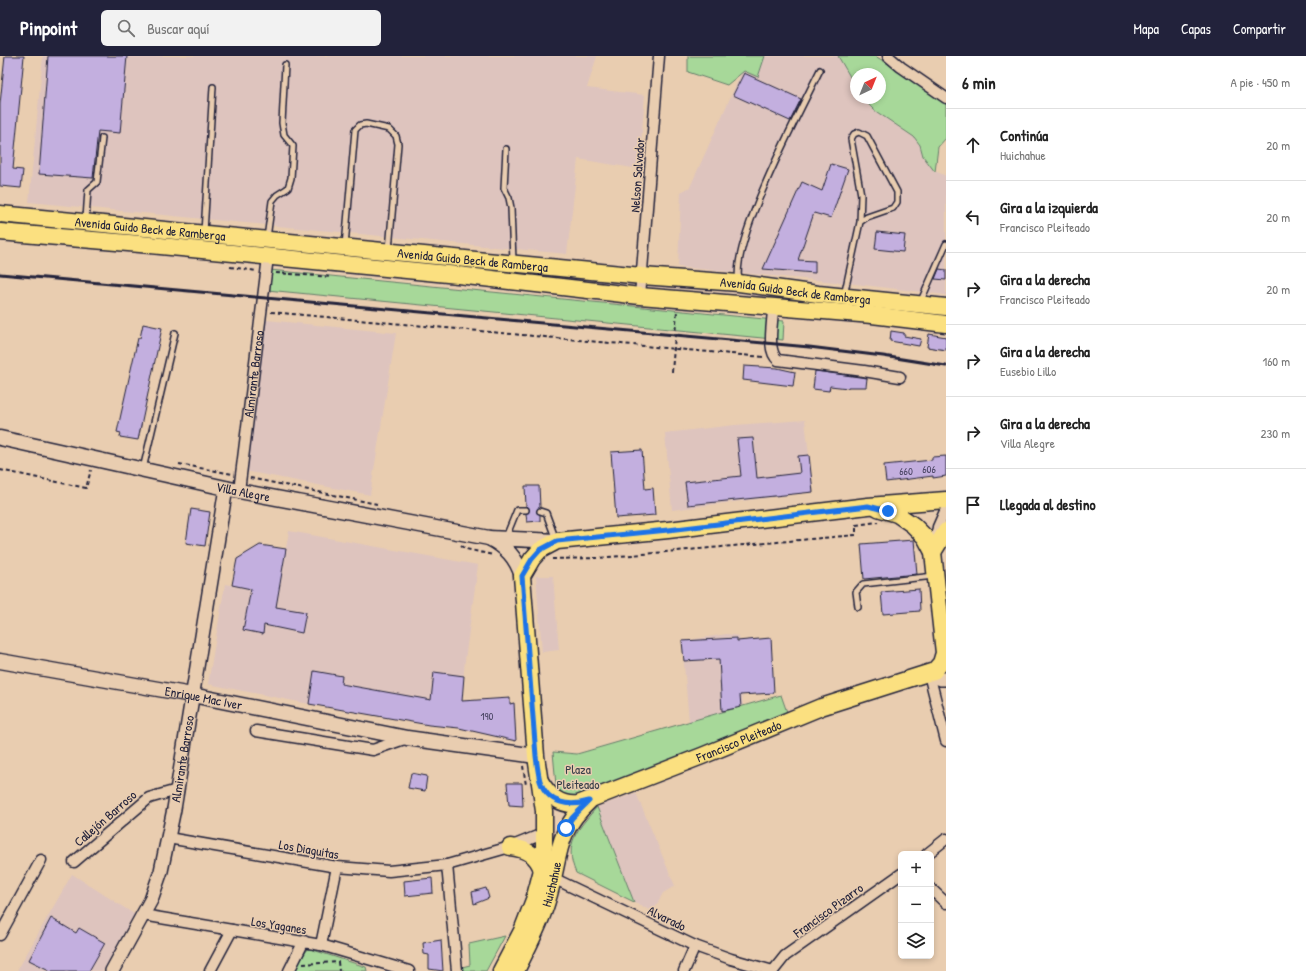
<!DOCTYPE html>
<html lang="es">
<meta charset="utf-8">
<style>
:root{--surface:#fff;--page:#f2f2f2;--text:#222;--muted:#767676;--line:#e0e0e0;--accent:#22223b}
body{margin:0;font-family:"Patrick Hand",sans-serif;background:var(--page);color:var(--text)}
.controls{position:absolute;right:12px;bottom:12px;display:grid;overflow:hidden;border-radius:6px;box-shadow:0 2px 6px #0003}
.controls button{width:36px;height:36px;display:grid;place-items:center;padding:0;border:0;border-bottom:1px solid var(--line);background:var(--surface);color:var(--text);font:20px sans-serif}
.compass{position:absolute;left:850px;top:12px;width:36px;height:36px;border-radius:50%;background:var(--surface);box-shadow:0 2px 6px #0003;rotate:43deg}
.stop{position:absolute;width:12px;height:12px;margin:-9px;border:3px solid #1a73e8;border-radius:50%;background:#fff}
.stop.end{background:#1a73e8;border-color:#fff;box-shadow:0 1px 4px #0008}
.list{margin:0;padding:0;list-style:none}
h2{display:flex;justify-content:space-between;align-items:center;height:52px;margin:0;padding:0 16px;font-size:17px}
h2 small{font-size:13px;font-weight:400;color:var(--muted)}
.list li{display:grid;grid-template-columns:26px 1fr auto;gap:12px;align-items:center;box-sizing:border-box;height:72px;padding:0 16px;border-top:1px solid var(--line)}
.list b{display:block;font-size:15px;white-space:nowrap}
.list p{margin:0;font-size:13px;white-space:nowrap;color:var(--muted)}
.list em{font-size:13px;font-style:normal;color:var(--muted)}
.icon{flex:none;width:22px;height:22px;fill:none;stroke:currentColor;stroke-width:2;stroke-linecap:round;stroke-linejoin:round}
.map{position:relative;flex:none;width:946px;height:915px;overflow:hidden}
header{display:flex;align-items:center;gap:24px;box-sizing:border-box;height:56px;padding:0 20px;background:var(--accent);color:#fff}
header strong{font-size:19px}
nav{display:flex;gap:22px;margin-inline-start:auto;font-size:14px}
.search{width:280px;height:36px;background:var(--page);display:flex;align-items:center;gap:10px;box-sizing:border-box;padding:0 14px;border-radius:6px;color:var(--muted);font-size:15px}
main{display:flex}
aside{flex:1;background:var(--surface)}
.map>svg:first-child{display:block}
</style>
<header>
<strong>Pinpoint</strong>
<div class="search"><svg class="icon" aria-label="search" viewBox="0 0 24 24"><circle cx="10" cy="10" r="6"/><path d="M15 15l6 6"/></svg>Buscar aquí</div>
<nav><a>Mapa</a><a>Capas</a><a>Compartir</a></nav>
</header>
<main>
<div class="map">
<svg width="946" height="915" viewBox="0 0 946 915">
<rect width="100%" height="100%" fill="#e9cdb0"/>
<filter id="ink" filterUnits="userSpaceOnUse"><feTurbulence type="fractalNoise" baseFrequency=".025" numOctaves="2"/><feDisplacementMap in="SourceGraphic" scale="8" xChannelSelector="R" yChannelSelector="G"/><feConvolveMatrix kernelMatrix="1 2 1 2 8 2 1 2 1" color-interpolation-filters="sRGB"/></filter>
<g filter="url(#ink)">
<g fill="#dec4be">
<polygon points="43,0 597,0 587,32 645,39 639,113 578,103 567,198 29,146"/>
<polygon points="749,0 838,0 856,31 856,42 862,42 874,54 914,81 920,89 923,100 935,115 946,120 946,239 847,227 678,211 681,136 690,131"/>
<polygon points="266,264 396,277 370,439 245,415"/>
<polygon points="805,364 813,436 672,454 665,377 735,369"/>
<polygon points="289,475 478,509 465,604 459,672 429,669 309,648 208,628 225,528 278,538"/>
<polygon points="536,520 553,520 559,594 542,596"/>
<polygon points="727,578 739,580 743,650 689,666 682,585"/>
<polygon points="636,737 675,830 663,837 653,856 634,846 597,751"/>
<polygon points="72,818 134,858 103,915 17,915"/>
</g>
<g fill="#a7d899" stroke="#647d6a">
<polygon points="688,0 765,0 758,21 744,15 727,29 688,16"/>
<polygon points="838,0 875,0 946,42 946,82 938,91 935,116 923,100 920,89 914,81 874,54 862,42 880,42 880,18 856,18 856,31"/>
<polygon points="16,167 182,181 182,187 31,172"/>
<polygon points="270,214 784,265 783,284 267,234"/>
<polygon points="781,639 788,659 576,743 561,738 556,729 553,696 577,698"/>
<path d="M597 751 634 846 576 817C563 787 578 773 597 751Z"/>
<polygon points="505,880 486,915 462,915 462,911 470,909 469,888"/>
<polygon points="310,893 366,911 367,915 294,915 307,894"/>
</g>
<g fill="#c3afdf" stroke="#22223b">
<polygon points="5,0 24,0 13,113 23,114 21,132 0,130 0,48"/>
<polygon points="48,0 127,0 120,77 98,75 93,122 39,118"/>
<polygon points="744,17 801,43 790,65 733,39"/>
<polygon points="831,108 848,113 831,162 814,157 798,204 815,205 815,217 763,213 802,126 822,135"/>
<polygon points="877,176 905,179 903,196 875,193"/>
<polygon points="939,213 946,214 946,224 935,223"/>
<polygon points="143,268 162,272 138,384 120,381 121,377 117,376 138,282 140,282"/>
<polygon points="891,275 904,277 904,280 921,283 919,290 890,285"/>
<polygon points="929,278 946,281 946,294 927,291"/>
<polygon points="744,310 777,312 795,316 793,330 743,324"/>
<polygon points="815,315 867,322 866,331 848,331 848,332 830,330 829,335 813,333"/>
<polygon points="753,382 757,422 800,417 798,400 809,399 813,436 688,449 685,426 741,420 737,383"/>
<polygon points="642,394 645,433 653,432 655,459 616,462 611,396"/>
<polygon points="946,400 946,420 933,422 933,420 886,426 884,409 932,404 932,401"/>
<polygon points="525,430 539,430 540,451 536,455 540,459 540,465 527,466 526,458 530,454 526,450"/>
<polygon points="191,453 210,456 205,490 186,487"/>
<polygon points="914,484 917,518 864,523 861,488"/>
<polygon points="260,489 286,493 276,551 306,556 302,577 264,569 263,578 243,574 251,533 232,529 237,503"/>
<polygon points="919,533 920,555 883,558 881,536"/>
<polygon points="737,582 737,585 771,582 774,637 740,639 741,651 722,655 719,603 684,605 682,585"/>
<polygon points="314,615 342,620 341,628 431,644 434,616 464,620 462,645 510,642 510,648 514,647 516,685 459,672 429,669 309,648"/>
<polygon points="411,717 427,720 425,735 408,732"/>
<polygon points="507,727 522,727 523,750 509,749"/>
<polygon points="432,822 433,837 405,840 404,825"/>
<polygon points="486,832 489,842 474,848 472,836"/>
<polygon points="51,862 76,877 79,872 105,887 89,915 51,915 29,904"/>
<polygon points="441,884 443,915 429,913 429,899 424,898 423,887"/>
</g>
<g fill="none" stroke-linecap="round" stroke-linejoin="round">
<g stroke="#22223b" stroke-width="8">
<g id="service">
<polyline points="506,93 504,132 509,142 511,152 513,205"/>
<polyline points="86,163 88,134 97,126 102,82"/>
<polyline points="204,176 213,31"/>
<polyline points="267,182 272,145 277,139 288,132 291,122 293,90 284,79 282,67 285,9"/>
<polyline points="345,190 355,74 360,69 366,68 389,73 396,80 398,88 389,194"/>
<path d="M739 225C730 186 800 55 820 14"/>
<polyline points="844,240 860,166 867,161 893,152 897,146 897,136 867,80 859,76 854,78 851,83 861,139 860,166"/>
<polyline points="920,247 946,188"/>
<polyline points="143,413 175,277"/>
<polyline points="540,455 546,457 556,484"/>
<polyline points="506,481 517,454 526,454"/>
<polyline points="858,551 856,536 863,528 934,520"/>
</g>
</g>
<g stroke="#22223b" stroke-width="13">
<g id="minor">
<polyline points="888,0 901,11 946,42"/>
<polyline points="640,240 659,0"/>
<path d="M773 252C773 266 766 295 778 304L864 315 900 321"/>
<path id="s1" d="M239 435 268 201"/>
<polyline points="935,488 938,471 946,453"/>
<polyline points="929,618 946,685"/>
<polyline points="256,675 373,694 407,682"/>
<polyline points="168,782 337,811 389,815 447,809 510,791 545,777"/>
<polyline points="927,798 946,783"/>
<polyline points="74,806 149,742 177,734"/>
<polyline points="447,809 457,915"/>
<polyline points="553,822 695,890 731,903 773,915"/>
<polyline points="931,833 946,847"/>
<polyline points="143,859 321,889 409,915"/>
<polyline points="0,879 41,804"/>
<polyline points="321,889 337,811"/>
<polyline points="210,915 232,874"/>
<polyline points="289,915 304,885"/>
<polyline points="684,915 695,890"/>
<polyline points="773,915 785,900 901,818"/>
</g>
</g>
<g stroke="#22223b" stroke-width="16">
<g id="tertiary">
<polyline points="929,618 941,623 946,623"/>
<path id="s2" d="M112 915 151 844 161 815 174 753 226 432"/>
</g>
</g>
<g stroke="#22223b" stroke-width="17">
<g id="secondary">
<path id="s3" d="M0 382 239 435 489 482 557 485"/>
<path d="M489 482C506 491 516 501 522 520"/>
<path id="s4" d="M0 605 192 639 407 682 536 700"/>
</g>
</g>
<g stroke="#22223b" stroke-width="19">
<g id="primary">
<path id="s5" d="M0 158 642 220 739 227 818 238 946 251"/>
<polyline points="0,176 140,188 458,219 640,240 872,259 946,268"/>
<polyline points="933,496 946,475"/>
<path id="s6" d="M540 725C549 740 560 750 578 748L702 700 821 651 934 615 941 607 944 597 933 496 925 481 913 469 897 458 878 452"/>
<path d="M510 791C526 793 537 798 542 814"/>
<polyline points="501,915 522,875 534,844 542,814 544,790 544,755 536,700 522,520 532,503 540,494 557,485 668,474 868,450 946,444"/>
<path id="s7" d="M516 915C527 892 540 869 547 845 561 802 553 779 589 745"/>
</g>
</g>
<g stroke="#22223b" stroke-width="2" stroke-dasharray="4 3" stroke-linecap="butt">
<polyline points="230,211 257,215"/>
<polyline points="276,217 331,221"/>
<polyline points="271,256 764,301"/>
<polyline points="672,316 677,255"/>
<polyline points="179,408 232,418"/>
<polyline points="0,414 86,432 91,414"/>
<polyline points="250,422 377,448"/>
<polyline points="461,489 466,493 493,499"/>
<polyline points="552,503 598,502 856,479 856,469 878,466"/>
<polyline points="523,710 526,729"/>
<polyline points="303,908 338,906 339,915"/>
</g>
<use href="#service" stroke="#e9cdb0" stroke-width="5"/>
<use href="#minor" stroke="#e9cdb0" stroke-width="10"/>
<use href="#tertiary" stroke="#e9cdb0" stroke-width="13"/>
<use href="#secondary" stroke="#e9cdb0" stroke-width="14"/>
<use href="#primary" stroke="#fbe080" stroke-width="16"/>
<polyline stroke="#22223b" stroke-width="3" points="0,218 809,291 883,300 946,310"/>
</g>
</g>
<g fill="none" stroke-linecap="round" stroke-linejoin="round" filter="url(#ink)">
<path stroke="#1a73e8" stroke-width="5" d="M566 772 572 762 589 745C569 751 548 748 540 725 538 717 537 708 536 700L522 520 532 503 540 494 557 485 668 474 868 450 888 455"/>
</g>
<g text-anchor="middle" stroke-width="3" stroke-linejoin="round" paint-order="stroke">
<g font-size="11" fill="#4a4564">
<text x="929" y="417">606</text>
<text x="906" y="419">660</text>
<text x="487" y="664">190</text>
</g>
<g font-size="13" fill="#22223b" stroke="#e9cdb0">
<text transform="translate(637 119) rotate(-86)" y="5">Nelson Salvador</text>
<text dy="5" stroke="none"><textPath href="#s5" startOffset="151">Avenida Guido Beck de Ramberga</textPath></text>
<text dy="5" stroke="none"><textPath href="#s5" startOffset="475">Avenida Guido Beck de Ramberga</textPath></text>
<text dy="5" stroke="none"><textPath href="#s5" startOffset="799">Avenida Guido Beck de Ramberga</textPath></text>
<text dy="5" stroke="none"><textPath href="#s1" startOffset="118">Almirante Barroso</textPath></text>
<text dy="5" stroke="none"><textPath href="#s3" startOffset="249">Villa Alegre</textPath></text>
<text dy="5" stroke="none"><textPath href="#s4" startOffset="207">Enrique Mac Iver</textPath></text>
<text dy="5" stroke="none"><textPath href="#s6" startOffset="220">Francisco Pleiteado</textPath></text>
<text dy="5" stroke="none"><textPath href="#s2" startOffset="226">Almirante Barroso</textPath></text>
<text transform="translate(105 762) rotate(-41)" y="5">Callejón Barroso</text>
<text transform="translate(309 793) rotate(10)" y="5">Los Diaguitas</text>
<text dy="5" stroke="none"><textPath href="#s7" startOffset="94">Huichahue</textPath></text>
<text transform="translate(828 854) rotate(-36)" y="5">Francisco Pizarro</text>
<text transform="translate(667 862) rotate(26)" y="5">Alvarado</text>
<text transform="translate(279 869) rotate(9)" y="5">Los Yaganes</text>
</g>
<g font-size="13" fill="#363d49" stroke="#e9cdb0">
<text x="578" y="718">Plaza<tspan x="578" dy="15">Pleiteado</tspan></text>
</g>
</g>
</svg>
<div class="controls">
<button>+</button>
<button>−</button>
<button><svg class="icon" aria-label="layers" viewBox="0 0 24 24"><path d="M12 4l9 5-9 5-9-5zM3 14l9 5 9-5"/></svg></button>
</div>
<svg class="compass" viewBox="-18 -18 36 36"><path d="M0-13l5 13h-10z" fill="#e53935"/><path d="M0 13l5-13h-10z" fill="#767676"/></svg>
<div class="stop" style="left:566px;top:772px"></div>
<div class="stop end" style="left:888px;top:455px"></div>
</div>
<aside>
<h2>6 min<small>A pie · 450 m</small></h2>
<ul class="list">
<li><svg class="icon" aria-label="ahead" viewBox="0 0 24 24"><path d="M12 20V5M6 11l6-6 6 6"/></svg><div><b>Continúa</b><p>Huichahue</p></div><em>20 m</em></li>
<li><svg class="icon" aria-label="left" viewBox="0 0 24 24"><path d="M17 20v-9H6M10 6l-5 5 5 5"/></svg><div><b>Gira a la izquierda</b><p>Francisco Pleiteado</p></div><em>20 m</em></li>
<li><svg class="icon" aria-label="right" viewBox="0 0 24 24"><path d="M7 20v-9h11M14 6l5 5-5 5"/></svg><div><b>Gira a la derecha</b><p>Francisco Pleiteado</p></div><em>20 m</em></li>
<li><svg class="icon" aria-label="right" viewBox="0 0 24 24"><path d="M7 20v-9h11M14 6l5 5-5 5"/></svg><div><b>Gira a la derecha</b><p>Eusebio Lillo</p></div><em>160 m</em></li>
<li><svg class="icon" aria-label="right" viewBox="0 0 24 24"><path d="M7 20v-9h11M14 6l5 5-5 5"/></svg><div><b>Gira a la derecha</b><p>Villa Alegre</p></div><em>230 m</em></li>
<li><svg class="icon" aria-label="arrive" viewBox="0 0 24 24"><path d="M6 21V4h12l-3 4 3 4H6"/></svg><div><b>Llegada al destino</b></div></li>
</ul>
</aside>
</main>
